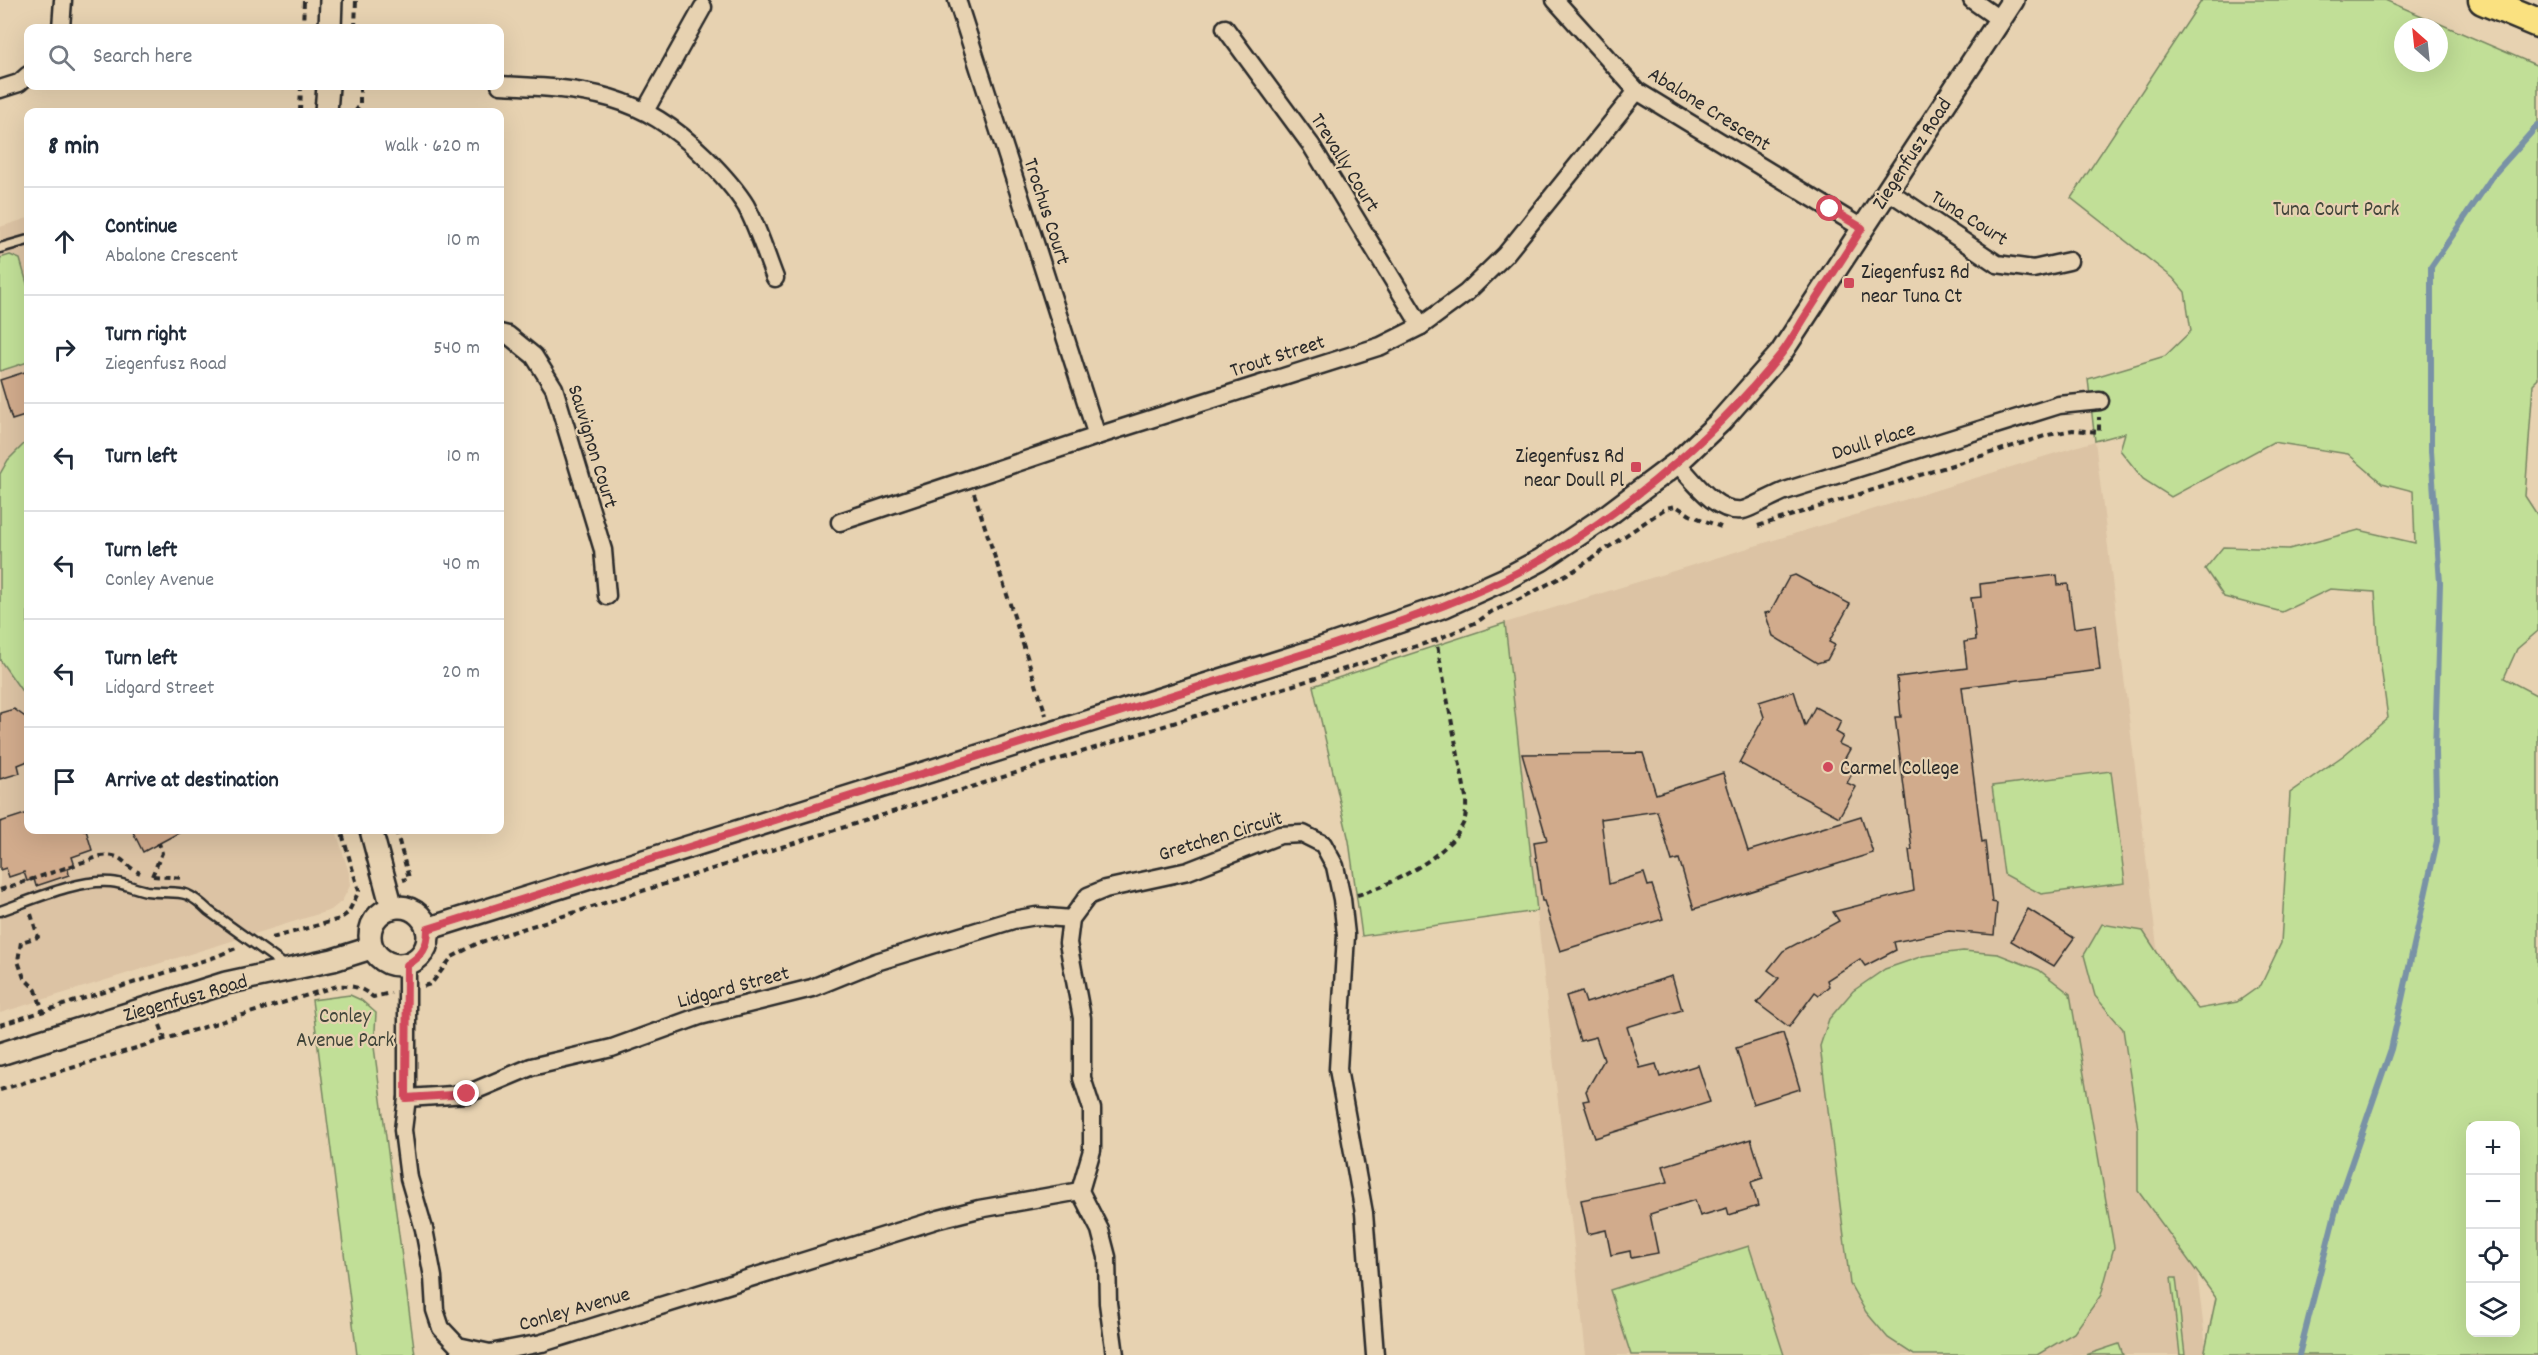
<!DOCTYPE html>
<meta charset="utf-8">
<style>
:root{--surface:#fff;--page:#f6f6f7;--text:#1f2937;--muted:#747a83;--line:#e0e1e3}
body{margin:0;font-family:Dekko,sans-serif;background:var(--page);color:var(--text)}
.controls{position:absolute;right:18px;bottom:18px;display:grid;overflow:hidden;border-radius:12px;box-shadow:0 6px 24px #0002}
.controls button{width:54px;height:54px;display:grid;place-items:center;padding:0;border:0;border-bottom:2px solid var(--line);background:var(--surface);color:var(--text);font:30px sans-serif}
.compass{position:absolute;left:2394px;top:18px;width:54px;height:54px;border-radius:50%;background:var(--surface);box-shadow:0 6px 24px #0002;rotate:333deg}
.stop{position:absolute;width:18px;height:18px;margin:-14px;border:4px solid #d1495b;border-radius:50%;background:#fff}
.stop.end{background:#d1495b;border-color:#fff;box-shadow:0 2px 6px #0008}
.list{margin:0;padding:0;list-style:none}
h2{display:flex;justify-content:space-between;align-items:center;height:78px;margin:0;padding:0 24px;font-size:26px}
h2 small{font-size:20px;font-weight:400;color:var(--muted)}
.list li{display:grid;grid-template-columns:39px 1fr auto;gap:18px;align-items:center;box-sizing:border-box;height:108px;padding:0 24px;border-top:2px solid var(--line)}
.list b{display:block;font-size:22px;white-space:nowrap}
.list p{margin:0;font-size:20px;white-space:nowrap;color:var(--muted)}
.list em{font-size:20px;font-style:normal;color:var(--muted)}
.icon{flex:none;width:33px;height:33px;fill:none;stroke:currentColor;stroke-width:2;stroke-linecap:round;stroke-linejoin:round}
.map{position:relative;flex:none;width:2538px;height:1355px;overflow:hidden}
.search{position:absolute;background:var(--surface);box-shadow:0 6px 24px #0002;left:24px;top:24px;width:480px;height:66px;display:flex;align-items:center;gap:15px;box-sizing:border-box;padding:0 21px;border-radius:12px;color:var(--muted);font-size:22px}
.panel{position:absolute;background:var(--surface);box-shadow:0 6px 24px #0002;left:24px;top:108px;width:480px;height:726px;border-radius:12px}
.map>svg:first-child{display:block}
</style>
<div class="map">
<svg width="2538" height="1355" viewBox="0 0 2538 1355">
<rect width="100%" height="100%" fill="#e7d2b1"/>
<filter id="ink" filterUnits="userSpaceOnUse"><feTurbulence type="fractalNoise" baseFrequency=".0167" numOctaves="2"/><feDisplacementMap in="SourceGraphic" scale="12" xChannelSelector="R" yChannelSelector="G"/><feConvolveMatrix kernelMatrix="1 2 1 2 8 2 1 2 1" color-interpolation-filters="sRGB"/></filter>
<g filter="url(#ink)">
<g fill="#dcc3a4">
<polygon points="28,218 28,830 336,830 349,873 350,886 342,901 331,910 0,1013 0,227"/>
<polygon points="2095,441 2207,1355 1586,1355 1505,623"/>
</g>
<g fill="#c1df97" stroke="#768561" stroke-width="1.5" fill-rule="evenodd">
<path d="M2202 0H2385L2538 66V379L2533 384 2525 496 2538 516V631L2517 649 2504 678 2538 696V1355H2204L2216 1298 2138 1191V1129L2123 1029 2095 996 2084 955 2102 924 2143 931 2176 981 2198 1009 2237 1002 2261 985 2281 943 2290 793 2344 755 2388 718 2379 652 2375 592 2330 589 2282 612 2224 597 2205 569 2223 547 2289 549 2359 530 2415 543 2413 491 2382 483 2348 454 2273 442 2171 497 2143 479 2120 450 2125 433 2095 441 2088 379 2165 356 2191 331 2185 292 2173 278 2071 198ZM2403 27H2439V63H2403ZM2470 1126H2516V1332H2470Z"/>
<polygon points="10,255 20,259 28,287 28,362 0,371 0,258"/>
<polygon points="28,440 28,700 0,660 0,474 8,460"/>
<polygon points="1505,623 1537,911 1362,936 1349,841 1313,686"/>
<polygon points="2111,771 2125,883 2041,894 2004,874 1992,786"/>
<polygon points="1963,951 1998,954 2039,970 2070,994 2114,1247 2101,1295 2074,1333 2037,1355 1914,1355 1888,1338 1866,1312 1850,1284 1820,1046 1829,1019 1853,991 1885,969 1923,956"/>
<polygon points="350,995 361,1000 376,1013 374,1047 415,1355 357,1355 312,1000"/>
<polygon points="1749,1246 1784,1355 1631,1355 1610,1290"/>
<polygon points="2171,1278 2176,1278 2185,1355 2180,1355"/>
<polygon points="2119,1344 2123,1355 2086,1355"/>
</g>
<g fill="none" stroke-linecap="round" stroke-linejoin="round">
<polyline stroke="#7992a6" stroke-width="6" points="2299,1355 2338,1202 2391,1049 2437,841 2435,752 2440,583 2431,451 2431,267 2495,173 2538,125"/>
</g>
<g fill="#d1ab8c" stroke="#2b2b2b" stroke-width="1.5">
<polygon points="28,371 28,415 12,420 0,380"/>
<polygon points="1795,575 1850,604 1829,642 1835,645 1827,660 1817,663 1773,636 1765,613 1770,612 1789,577"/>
<polygon points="2057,575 2058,585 2068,584 2074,628 2095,625 2100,670 1962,687 1982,842 1985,841 1992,902 1997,903 1994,935 1949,931 1894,942 1896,950 1865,966 1860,959 1827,980 1829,986 1819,995 1815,992 1789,1027 1757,1003 1779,978 1768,970 1783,951 1839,921 1833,912 1914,891 1909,850 1912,850 1895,717 1901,717 1897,677 1967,668 1964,642 1976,640 1971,598 1981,597 1980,584"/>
<polygon points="1794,691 1805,726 1815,707 1841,721 1836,732 1843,736 1839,744 1850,749 1844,760 1856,766 1847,783 1856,787 1839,817 1739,763 1764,717 1759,702"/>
<polygon points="14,709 28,719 28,761 18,765 20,773 0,779 0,713"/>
<polygon points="1643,753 1656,794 1723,773 1748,851 1861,816 1873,853 1694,909 1679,859 1672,861 1657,811 1601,819 1609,884 1644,873 1648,886 1652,885 1663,919 1560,951 1544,901 1542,901 1534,842 1547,840 1522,754"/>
<polygon points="28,813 28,830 86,830 92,850 72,857 75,866 68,869 69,875 36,886 34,879 27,881 24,872 9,877 6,868 0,870 0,822"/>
<polygon points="132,830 184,830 143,852"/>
<polygon points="2028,909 2074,938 2054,966 2011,941"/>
<polygon points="1672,976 1682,1010 1627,1027 1640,1068 1656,1064 1660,1077 1698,1065 1710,1102 1595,1138 1583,1101 1589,1100 1586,1091 1604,1060 1596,1037 1580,1041 1566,996 1582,991 1586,1003"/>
<polygon points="1783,1033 1800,1089 1753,1104 1736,1048"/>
<polygon points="1751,1139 1763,1178 1751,1182 1758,1206 1729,1215 1727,1208 1700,1216 1695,1200 1650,1214 1658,1253 1631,1258 1630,1251 1611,1255 1606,1230 1588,1234 1581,1200 1668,1182 1663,1166"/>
</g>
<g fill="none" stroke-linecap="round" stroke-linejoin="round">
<g stroke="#2b2b2b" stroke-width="13">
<g id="service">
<polyline points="0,248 28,240"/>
<path d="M0 911C32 900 78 879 111 882 124 883 135 889 147 891 179 895 182 885 209 911L287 967"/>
</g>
</g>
<g stroke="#2b2b2b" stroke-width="21">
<g id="minor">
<polyline points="957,0 1097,436"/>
<polyline points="1555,0 1637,91 1862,228"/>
<polyline points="1972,0 1999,19"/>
<polyline points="61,28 63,0"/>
<polyline points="1225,28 1311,145 1421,326"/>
<path d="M500 85C586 89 640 92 705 157 719 171 735 188 746 206 758 228 766 255 775 278"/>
<polyline points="0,89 19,83 28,75"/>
<polyline points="645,111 703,7"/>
<polyline points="1887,190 1997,264 2033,269 2069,261"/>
<polyline points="500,333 508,335 534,356 554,388 603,550 607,596"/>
<path d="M1677 463C1693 480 1716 514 1743 510 1752 508 1774 495 1785 491L2059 405 2100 401"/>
<polyline points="840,522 1097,436 1381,346 1421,326 1466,293 1505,255 1637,91"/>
<polyline points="407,965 407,1098 403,1130 409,1178 424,1229 433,1277 435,1310 441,1328 458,1346 490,1353 542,1343 939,1219 979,1209 1080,1191"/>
<polyline points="407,1098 467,1094 531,1067 612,1048 700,1016 812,988 876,962 1013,920 1036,916 1071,919"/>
<polyline points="1115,1355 1108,1303 1107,1257 1100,1230 1080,1191 1092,1150 1092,1109 1082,1078 1082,1018 1068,943 1071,919 1088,896 1105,889 1188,871 1280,835 1303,834 1323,844 1335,866 1342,899 1346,935 1338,1069 1364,1213 1375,1355"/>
</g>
</g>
<g stroke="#2b2b2b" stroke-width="26">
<g id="tertiary">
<polyline points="330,28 331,0"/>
<polyline points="326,112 328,86"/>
<polyline points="371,830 392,908"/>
<circle cx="399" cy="936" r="29"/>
<polyline points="427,929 1310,652 1445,606 1505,579 1541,560 1608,515 1677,463 1720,422 1781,353 2013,0"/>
<polyline points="0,1054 226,983 333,960 371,948"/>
</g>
</g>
<g stroke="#2b2b2b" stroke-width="33">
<polyline id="trunk" points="2483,0 2538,23"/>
</g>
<g stroke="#2b2b2b" stroke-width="4" stroke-dasharray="6 4.5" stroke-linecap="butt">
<polyline points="303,28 304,0"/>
<polyline points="355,28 356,0"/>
<polyline points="300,112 301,86"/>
<polyline points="355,112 360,105 360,86"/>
<polyline points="974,493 1046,715"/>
<polyline points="1758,526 2048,435 2073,430 2099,432 2099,417"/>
<polyline points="396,830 409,878 403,880"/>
<polyline points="152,876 162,853 159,843"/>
<polyline points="153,876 184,878"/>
<path d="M0 890 101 856C124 853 122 865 140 873"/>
<path d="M1357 895C1391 885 1447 857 1463 824 1467 816 1466 805 1466 797L1436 640"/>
<polyline points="31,914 38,937 21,942 18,961 24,978 36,990 43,1012"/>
<polyline points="272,938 340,919 348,913 359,891 341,830"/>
<polyline points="424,986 431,984 452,957 478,943 1436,640 1477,622 1491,612 1514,602 1575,570 1666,508 1676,506 1690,515 1721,527"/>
<polyline points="0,1025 215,957 236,948"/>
<polyline points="160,1025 165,1038"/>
<path d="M0 1090 337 986C352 985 361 987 373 997L391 993"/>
</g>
<use href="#service" stroke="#e7d2b1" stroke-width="8"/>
<use href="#minor" stroke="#e7d2b1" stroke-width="16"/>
<use href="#tertiary" stroke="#e7d2b1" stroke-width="21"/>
<use href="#trunk" stroke="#fae180" stroke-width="28"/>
</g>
</g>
<g fill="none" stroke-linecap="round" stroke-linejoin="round" filter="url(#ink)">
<path stroke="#d1495b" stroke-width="8" d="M467 1094 406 1098 407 965C422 956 428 947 428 929L1310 652C1376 630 1443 609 1505 579 1606 529 1711 442 1781 354 1791 341 1799 326 1808 312 1826 284 1844 256 1862 228L1830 209"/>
</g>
<g fill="#d1495b" stroke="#e7d2b1" stroke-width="2">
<rect x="1843" y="277" width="12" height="12" rx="3"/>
<rect x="1630" y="461" width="12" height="12" rx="3"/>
<circle cx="1828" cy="767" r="6"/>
</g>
<g text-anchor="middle" stroke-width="4.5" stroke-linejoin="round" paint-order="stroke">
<g font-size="21" fill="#2b2b2b" stroke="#e7d2b1">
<text transform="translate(1710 108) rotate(32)" y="7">Abalone Crescent</text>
<text transform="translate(1911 153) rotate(-57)" y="7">Ziegenfusz Road</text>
<text transform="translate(1346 162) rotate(58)" y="7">Trevally Court</text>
<text transform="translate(1048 211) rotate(72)" y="7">Trochus Court</text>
<text transform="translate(1970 217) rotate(32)" y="7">Tuna Court</text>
<text transform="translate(1277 355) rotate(-18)" y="7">Trout Street</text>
<text transform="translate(1873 440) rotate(-17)" y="7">Doull Place</text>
<text transform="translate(594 446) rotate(73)" y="7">Sauvignon Court</text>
<text transform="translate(1220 835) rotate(-17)" y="7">Gretchen Circuit</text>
<text transform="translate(733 986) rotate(-15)" y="7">Lidgard Street</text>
<text transform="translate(185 997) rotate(-16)" y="7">Ziegenfusz Road</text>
<text transform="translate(574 1308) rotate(-16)" y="7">Conley Avenue</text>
</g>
<g font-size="21" fill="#42463b" stroke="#e7d2b1">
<text x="2336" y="215">Tuna Court Park</text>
<text x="345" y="1022">Conley<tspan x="345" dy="24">Avenue Park</tspan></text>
</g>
<g font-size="21" fill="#2b2b2b" stroke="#e7d2b1" text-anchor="start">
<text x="1861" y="278">Ziegenfusz Rd<tspan x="1861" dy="24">near Tuna Ct</tspan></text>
<text x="1624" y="462" text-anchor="end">Ziegenfusz Rd<tspan x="1624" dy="24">near Doull Pl</tspan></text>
<text x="1840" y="774">Carmel College</text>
</g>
</g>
</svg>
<div class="controls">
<button>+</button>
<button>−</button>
<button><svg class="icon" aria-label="locate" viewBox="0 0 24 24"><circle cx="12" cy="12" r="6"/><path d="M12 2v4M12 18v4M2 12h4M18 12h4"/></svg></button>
<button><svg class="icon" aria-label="layers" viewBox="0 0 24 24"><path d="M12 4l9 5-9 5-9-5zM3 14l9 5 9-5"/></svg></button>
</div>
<svg class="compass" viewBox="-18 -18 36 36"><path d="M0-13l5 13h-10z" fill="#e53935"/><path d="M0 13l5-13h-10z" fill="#747a83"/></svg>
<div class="stop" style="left:1830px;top:209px"></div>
<div class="stop end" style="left:467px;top:1094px"></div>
<div class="search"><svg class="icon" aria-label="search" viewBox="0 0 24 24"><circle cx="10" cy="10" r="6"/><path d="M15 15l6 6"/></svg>Search here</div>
<section class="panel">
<h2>8 min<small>Walk · 620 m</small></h2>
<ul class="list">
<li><svg class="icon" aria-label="ahead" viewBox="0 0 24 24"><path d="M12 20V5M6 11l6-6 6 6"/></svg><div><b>Continue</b><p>Abalone Crescent</p></div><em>10 m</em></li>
<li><svg class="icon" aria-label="right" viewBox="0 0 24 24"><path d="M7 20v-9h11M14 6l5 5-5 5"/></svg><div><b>Turn right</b><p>Ziegenfusz Road</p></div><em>540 m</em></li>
<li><svg class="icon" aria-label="left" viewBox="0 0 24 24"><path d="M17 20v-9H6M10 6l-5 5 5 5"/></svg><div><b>Turn left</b></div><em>10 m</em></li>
<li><svg class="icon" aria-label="left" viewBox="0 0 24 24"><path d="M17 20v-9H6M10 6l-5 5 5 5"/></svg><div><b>Turn left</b><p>Conley Avenue</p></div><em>40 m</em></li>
<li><svg class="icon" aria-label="left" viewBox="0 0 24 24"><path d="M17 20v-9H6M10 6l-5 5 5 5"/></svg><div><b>Turn left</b><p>Lidgard Street</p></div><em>20 m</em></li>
<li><svg class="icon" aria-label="arrive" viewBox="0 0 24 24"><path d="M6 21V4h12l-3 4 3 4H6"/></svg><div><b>Arrive at destination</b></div></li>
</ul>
</section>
</div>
